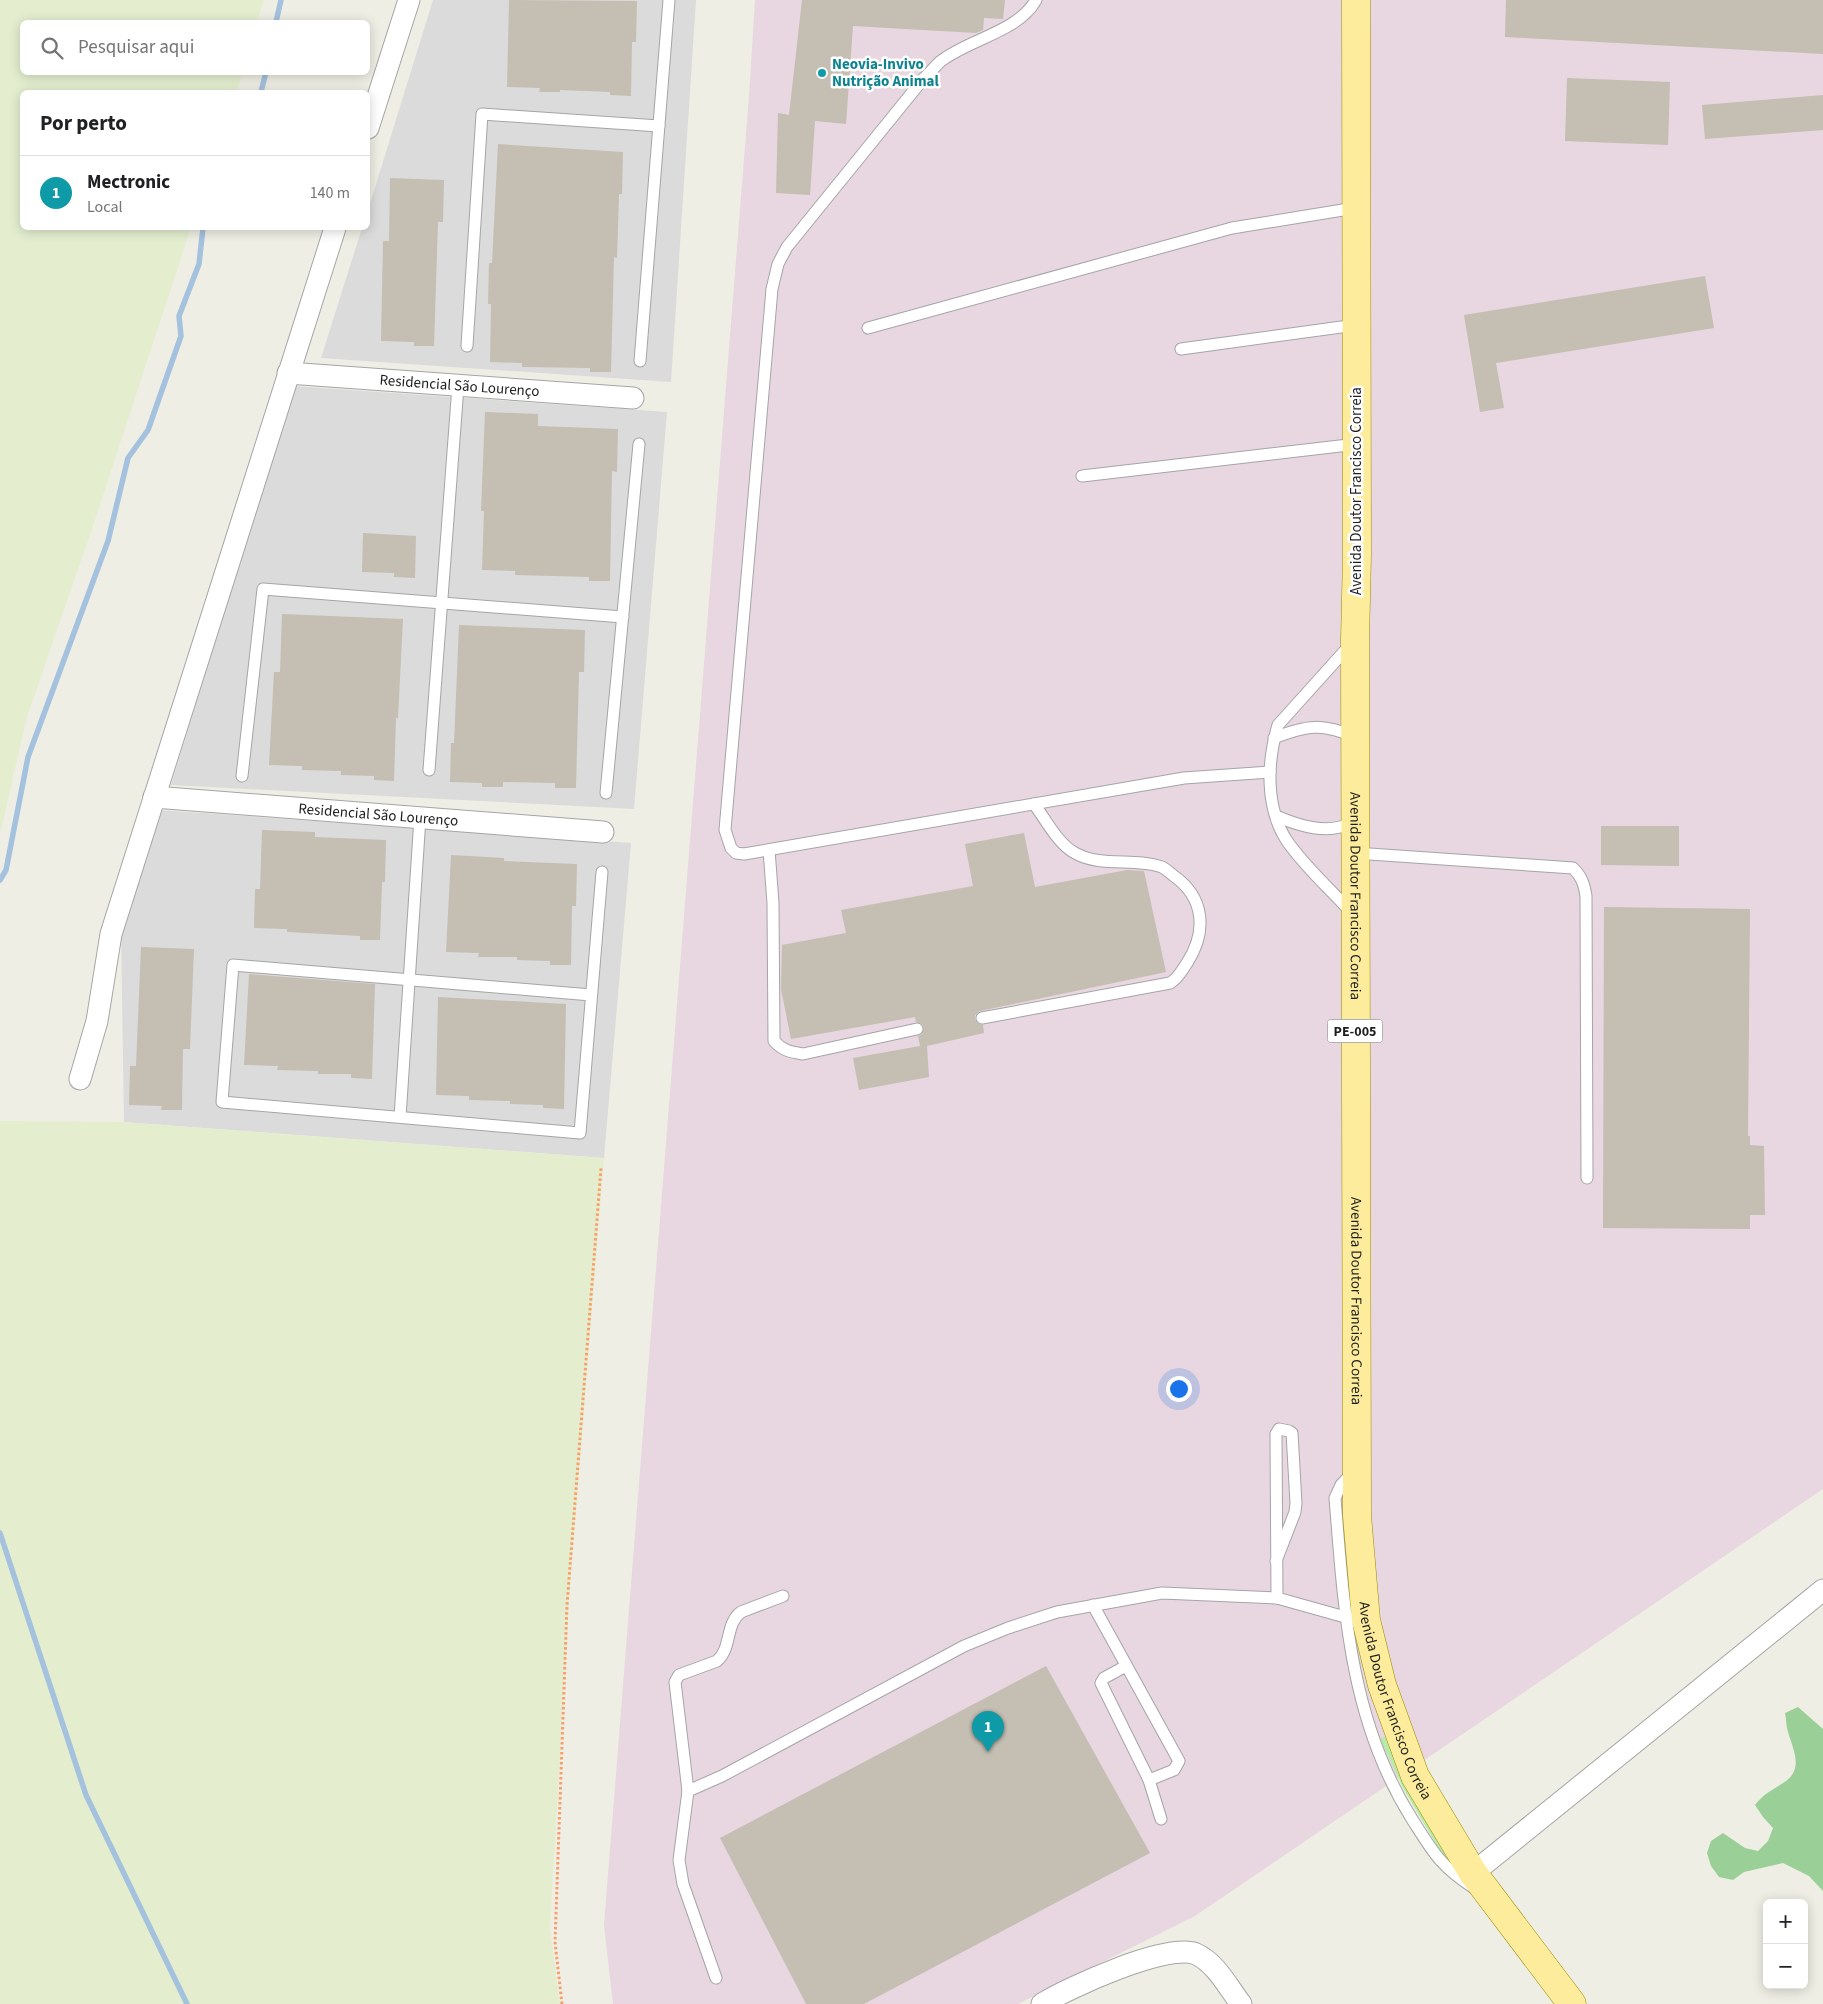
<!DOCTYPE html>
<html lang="pt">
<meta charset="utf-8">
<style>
:root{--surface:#fff;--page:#f6f6f6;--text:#202124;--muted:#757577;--line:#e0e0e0;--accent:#2563eb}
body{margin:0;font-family:"Source Sans 3",sans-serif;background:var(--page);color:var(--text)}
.controls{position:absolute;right:15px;bottom:15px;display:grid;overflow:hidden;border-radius:8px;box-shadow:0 2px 12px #0003}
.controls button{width:45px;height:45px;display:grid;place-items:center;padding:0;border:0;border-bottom:1px solid var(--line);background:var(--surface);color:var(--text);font:25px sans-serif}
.you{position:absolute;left:1178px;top:1388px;width:18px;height:18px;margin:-12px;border:4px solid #fff;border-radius:50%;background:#1a73e8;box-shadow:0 0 0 8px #1a73e833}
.badge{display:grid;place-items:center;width:32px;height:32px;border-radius:50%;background:var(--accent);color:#fff;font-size:16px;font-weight:700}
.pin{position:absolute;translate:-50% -41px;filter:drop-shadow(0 1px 2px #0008)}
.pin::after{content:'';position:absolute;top:26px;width:18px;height:15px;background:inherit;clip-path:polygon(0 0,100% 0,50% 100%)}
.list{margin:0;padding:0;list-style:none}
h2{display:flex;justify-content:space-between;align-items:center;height:65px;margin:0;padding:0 20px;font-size:21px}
h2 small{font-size:16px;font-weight:400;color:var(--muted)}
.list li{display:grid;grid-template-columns:32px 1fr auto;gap:15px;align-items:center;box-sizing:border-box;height:75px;padding:0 20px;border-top:1px solid var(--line)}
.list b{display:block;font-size:19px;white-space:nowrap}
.list p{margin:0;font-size:16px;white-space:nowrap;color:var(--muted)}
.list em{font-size:16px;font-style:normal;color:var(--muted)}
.icon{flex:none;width:28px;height:28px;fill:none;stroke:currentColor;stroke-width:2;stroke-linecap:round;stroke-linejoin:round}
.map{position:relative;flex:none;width:1823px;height:2004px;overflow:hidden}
.search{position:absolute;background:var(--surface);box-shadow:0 2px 12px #0003;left:20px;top:20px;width:350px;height:55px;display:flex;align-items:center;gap:12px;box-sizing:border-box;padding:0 18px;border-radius:8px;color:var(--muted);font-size:19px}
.panel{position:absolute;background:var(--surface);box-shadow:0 2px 12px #0003;left:20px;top:90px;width:350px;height:140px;border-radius:8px}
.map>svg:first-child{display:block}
</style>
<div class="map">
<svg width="1823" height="2004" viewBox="0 0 1823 2004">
<rect width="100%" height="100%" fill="#efeee4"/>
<g fill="#dcdbdb">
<polygon points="433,0 696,0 671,382 321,358 362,228 368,228 368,210"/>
<polygon points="293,386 667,412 634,809 171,785"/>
<polygon points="159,810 631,843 604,1158 124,1122 121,933"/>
</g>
<polygon fill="#e8d6e0" points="755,0 1823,0 1823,1489 1195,1916 1018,2004 613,2004 604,1925 749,96"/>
<g fill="#e4eecf">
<polygon points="0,0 264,0 257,22 22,22 22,72 243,73 236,92 22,92 22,228 191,228 92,529 27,717 0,834"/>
<polygon points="0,1121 124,1122 604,1158 569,1601 550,1928 560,2004 0,2004"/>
</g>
<polygon fill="#b8eaa9" points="1385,1737 1406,1784 1447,1855 1443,1856 1403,1788 1381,1741 1381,1738"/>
<path fill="#9acf98" d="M1798 1707 1823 1729V1891L1809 1876 1783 1863 1744 1872 1733 1880 1719 1877 1711 1866 1707 1853 1711 1841 1723 1833 1745 1848 1758 1851 1768 1841 1773 1828 1763 1817 1755 1805C1765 1792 1773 1790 1786 1781 1805 1767 1791 1746 1787 1728 1786 1723 1786 1718 1785 1713Z"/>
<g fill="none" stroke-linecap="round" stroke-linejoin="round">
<g stroke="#a4c1dd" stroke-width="5.5">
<polyline points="276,22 281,0"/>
<polyline points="261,92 266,72"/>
<polyline points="0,880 6,870 28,757 108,541 128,458 148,430 181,336 179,316 199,264 203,228"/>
<polyline points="0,1533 86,1795 187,2004"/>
</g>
</g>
<g fill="#c4beb3">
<polygon points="509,0 637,1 636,42 632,42 631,96 610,95 610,92 560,90 560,92 539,92 540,88 507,87"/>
<polygon points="802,0 1005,0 1003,19 984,18 983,30 976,33 853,26 846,124 815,121 810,195 776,193 778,113 789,115"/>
<polygon points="1506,0 1823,0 1823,54 1505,37"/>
<polygon points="1567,78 1670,82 1668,145 1565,141"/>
<polygon points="1823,95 1823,130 1705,139 1702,105"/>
<polygon points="498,144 623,152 622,194 619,194 617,258 614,257 611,372 590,372 590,368 522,367 522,363 490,362 491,304 488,304 489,263 492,263"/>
<polygon points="390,178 444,180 443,222 438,222 434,346 414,346 414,342 381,341 383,241 389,241"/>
<polygon points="1705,276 1714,328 1496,363 1504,408 1480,412 1464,315"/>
<polygon points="485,412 538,414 538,426 618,429 617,472 612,471 610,581 589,581 589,577 515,575 515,571 482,570 484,511 481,511"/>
<polygon points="363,533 416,536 415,578 394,577 394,573 362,572"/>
<polygon points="282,614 403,619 398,718 396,718 394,781 374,780 374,776 341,775 341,771 302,770 302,766 269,765 274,672 280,672"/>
<polygon points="459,625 585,630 584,672 579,672 576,788 555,788 555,783 503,782 503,787 482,787 482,783 450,782 451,743 454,743"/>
<polygon points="1601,826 1679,826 1679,866 1601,865"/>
<polygon points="262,830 315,832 315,837 386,840 385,882 382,882 380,940 360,940 360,936 287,932 287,929 254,928 255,889 260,889"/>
<polygon points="1024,833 1035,887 1127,870 1144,871 1166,972 980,1011 975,1015 975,1019 977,1023 983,1025 984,1033 927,1046 929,1077 859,1090 853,1058 920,1046 918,1036 922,1034 924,1028 922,1024 916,1022 915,1017 791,1039 781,989 782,945 846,933 841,910 973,886 965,844"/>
<polygon points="451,855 504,858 504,861 577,864 576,906 572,906 571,965 550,965 550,961 517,960 517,957 478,957 479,953 446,952"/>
<polygon points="1604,907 1750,909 1748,1136 1750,1136 1750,1145 1764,1146 1765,1215 1750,1215 1750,1229 1603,1228"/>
<polygon points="141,947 194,949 190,1049 183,1049 182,1110 161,1110 162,1106 129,1105 130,1066 136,1066"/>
<polygon points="249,974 375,984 372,1079 351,1078 351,1074 318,1074 318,1071 277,1070 278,1066 244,1065"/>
<polygon points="438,997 566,1004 564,1109 543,1108 543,1105 510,1104 510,1101 469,1100 469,1096 436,1095"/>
<polygon points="1046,1666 1150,1853 864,2004 806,2004 720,1838"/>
</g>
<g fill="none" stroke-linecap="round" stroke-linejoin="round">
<g stroke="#a5a5a5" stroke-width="13">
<g id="lane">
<path d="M1036 0C1018 32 969 39 941 61 935 66 930 73 924 78L787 247 778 264 772 289 725 830 731 848 736 853 744 854 1184 778 1270 772"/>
<polyline points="868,328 1232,228 1355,208"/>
<polyline points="467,346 482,114 659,126"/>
<polyline points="1181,349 1356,325"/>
<polyline points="640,361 669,0"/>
<polyline points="1082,476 1357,444"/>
<path d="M1350 645 1278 725C1267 762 1265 807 1287 841 1305 867 1330 889 1352 913"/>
<path d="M1274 738C1307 725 1322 723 1355 737"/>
<polyline points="429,770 458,386"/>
<polyline points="242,776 263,589 623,617"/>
<polyline points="606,793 639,444"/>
<path d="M1276 816C1302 827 1328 835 1355 822"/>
<path d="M769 850 773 903 774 1041C783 1051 791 1052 803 1054L917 1029"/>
<path d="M1355 853 1573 868C1582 877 1584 884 1586 896L1587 1178"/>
<polyline points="591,995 233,965 222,1102 580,1133 602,872"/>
<path d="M982 1018 1170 983C1178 979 1182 970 1187 963 1207 932 1205 898 1174 876 1170 873 1166 869 1162 867 1134 857 1102 868 1075 853 1058 844 1046 820 1034 804"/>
<polyline points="400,1117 420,818"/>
<path d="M1354 1471 1341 1485 1335 1498C1344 1610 1350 1721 1412 1819 1433 1852 1440 1866 1474 1888"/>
<polyline points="1276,1561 1295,1512 1296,1503 1292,1433 1289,1431 1279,1429 1276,1434 1277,1598"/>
<polyline points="1093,1605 1179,1761 1174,1770 1149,1780"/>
<polyline points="1126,1666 1104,1678 1101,1683 1149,1780 1161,1819"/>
<path d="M688 1791 675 1682 679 1675 717 1661C732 1648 725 1624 741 1612L783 1596"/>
<polyline points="716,1978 683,1884 679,1860 688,1791 722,1776 964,1646 1008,1628 1057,1612 1162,1593 1277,1598 1345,1617 1366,1620"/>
</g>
</g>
<g stroke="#a5a5a5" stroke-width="23">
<g id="street">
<polyline points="368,128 409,0"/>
<path id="s1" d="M288 373 633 398"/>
<path id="s2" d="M154 797 603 832"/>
<polyline points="80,1079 97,1021 111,934 335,228"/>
<polyline points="1473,1873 1823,1590"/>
<path d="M1042 2004C1068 1988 1168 1942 1196 1954 1216 1963 1228 1987 1241 2004"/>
</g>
</g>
<g stroke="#988d00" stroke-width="29">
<g id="primary">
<path id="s3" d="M1356 0 1357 555 1355 640 1357 1516 1366 1620 1382 1685 1415 1776 1473 1873 1572 2004"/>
</g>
</g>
<polyline stroke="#fb9d69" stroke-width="3" stroke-dasharray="2.5 2.5" stroke-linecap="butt" points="562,2004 555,1942 567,1605 601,1168"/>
<use href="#lane" stroke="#fff" stroke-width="11"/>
<use href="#street" stroke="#fff" stroke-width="21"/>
<use href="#primary" stroke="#fdec9b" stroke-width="28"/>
</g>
<circle fill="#0f9aa8" stroke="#fff" stroke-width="2" cx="822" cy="73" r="5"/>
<g text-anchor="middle" stroke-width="5" stroke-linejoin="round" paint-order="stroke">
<rect fill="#fff" stroke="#626262" stroke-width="1" x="1327.5" y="1019.5" width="55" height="23" rx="4"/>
<g font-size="14" font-weight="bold" fill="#1e1e1e">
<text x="1355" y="1036">PE-005</text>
</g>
<g font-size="15" font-weight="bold" fill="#0d838f" stroke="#fff" text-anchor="start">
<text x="832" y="69">Neovia-Invivo<tspan x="832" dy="17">Nutrição Animal</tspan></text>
</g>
<g font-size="15" fill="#1e1e1e" stroke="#fff">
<text dy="5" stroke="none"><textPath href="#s1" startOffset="172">Residencial São Lourenço</textPath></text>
<text transform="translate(1356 491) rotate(-90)" y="5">Avenida Doutor Francisco Correia</text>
<text dy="5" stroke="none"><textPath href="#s2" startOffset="225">Residencial São Lourenço</textPath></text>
<text dy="5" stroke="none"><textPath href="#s3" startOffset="896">Avenida Doutor Francisco Correia</textPath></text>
<text dy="5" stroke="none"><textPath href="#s3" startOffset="1301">Avenida Doutor Francisco Correia</textPath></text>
<text dy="5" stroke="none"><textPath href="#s3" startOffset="1706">Avenida Doutor Francisco Correia</textPath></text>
</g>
</g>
</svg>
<div class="controls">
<button>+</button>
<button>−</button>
</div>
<div class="you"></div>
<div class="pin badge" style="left:988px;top:1752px;background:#0f9aa8">1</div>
<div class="search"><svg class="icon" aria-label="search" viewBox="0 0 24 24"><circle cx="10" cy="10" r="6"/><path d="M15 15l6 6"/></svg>Pesquisar aqui</div>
<section class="panel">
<h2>Por perto<small></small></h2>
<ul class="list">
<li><span class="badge" style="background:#0f9aa8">1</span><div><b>Mectronic</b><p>Local</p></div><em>140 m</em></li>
</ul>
</section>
</div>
